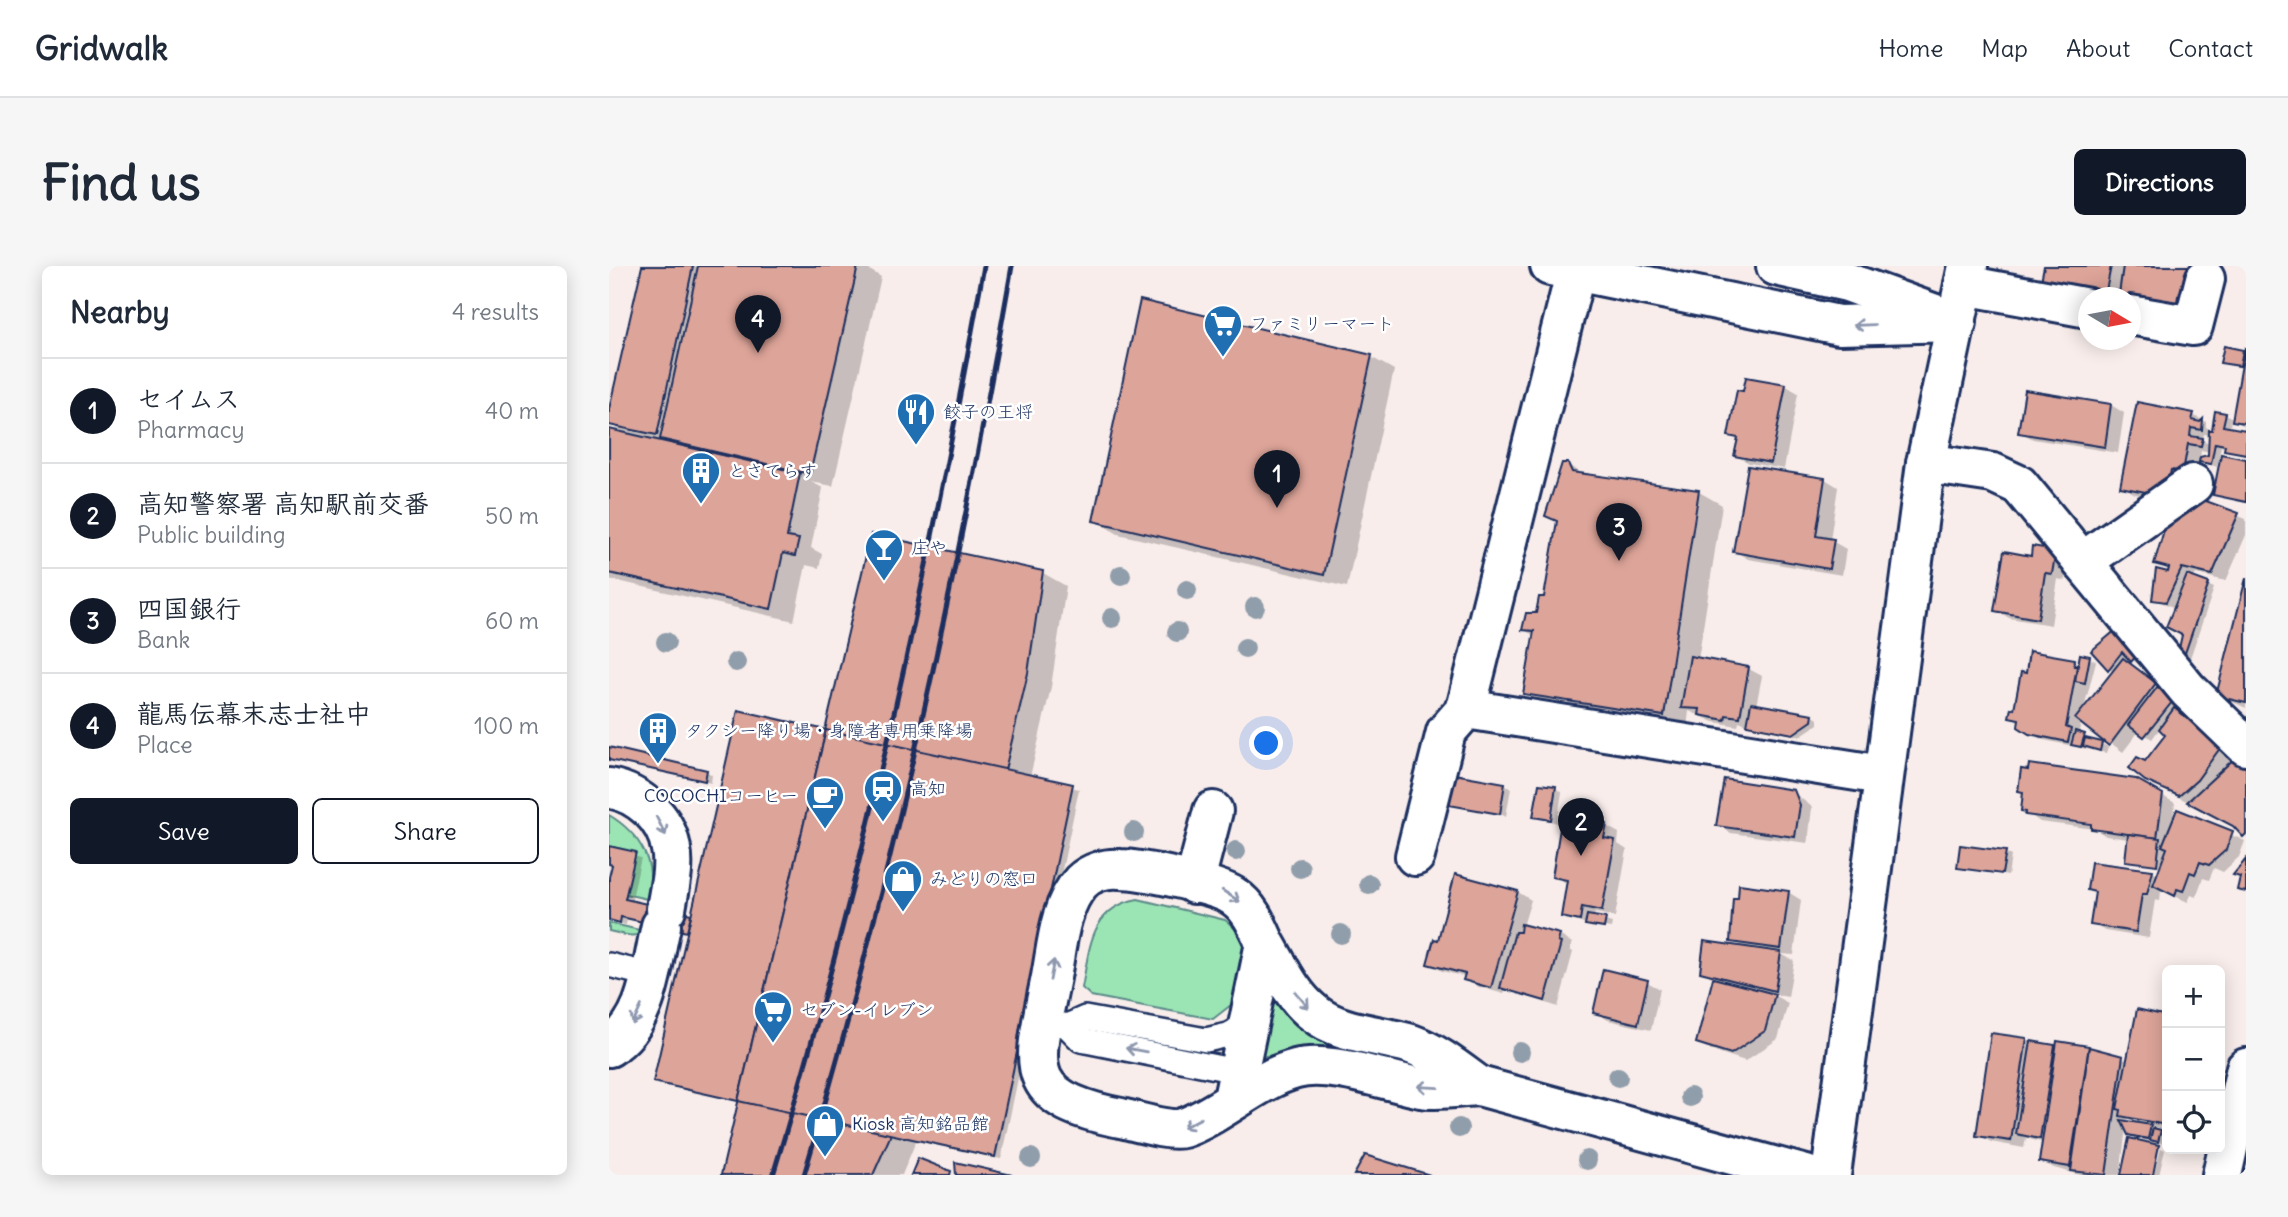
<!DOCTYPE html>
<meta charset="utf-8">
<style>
:root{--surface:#fff;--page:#f6f6f7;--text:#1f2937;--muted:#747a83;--line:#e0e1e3;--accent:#111827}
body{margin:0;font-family:Delius,"Klee One",sans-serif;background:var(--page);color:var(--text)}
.controls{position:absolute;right:21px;bottom:21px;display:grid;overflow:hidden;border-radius:10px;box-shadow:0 4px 18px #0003}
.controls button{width:63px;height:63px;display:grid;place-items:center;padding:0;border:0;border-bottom:2px solid var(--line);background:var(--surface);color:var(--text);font:35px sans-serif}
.compass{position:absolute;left:1469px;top:21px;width:63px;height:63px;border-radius:50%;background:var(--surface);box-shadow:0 4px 18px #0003;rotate:100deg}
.you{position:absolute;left:658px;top:478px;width:24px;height:24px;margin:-18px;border:5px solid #fff;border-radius:50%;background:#1a73e8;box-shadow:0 0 0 10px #1a73e833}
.badge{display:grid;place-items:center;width:46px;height:46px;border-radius:50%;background:var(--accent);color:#fff;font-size:23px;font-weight:700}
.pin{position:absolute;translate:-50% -58px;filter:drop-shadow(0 2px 4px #0008)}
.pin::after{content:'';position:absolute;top:37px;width:24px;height:21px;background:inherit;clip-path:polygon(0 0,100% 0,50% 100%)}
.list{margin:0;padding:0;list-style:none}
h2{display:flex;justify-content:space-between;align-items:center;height:91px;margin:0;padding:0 28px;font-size:30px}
h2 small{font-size:23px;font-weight:400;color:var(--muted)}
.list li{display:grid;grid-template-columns:46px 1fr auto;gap:21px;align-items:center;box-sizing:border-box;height:105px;padding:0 28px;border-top:2px solid var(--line)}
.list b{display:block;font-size:26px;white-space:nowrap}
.list p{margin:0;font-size:23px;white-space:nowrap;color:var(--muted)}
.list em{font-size:23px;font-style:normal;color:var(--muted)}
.actions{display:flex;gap:14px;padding:21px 28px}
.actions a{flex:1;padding:16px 0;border:2px solid var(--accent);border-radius:10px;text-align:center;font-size:24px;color:var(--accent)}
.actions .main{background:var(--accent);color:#fff}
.icon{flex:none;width:38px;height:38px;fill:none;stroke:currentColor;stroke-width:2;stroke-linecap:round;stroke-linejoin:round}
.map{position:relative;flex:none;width:1637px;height:909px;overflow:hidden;border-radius:10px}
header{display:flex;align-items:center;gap:42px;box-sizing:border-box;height:98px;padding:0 35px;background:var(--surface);border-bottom:2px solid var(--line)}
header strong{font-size:33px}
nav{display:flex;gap:38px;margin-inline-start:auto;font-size:24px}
.intro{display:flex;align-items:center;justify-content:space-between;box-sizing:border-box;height:168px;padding:0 42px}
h1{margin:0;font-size:49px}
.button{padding:18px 32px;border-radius:10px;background:var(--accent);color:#fff;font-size:24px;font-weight:700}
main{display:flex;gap:42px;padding:0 42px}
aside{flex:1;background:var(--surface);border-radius:10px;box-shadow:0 4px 18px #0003}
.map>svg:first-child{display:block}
</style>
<header>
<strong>Gridwalk</strong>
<nav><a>Home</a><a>Map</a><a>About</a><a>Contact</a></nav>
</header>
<div class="intro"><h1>Find us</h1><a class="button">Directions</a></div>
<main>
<aside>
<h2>Nearby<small>4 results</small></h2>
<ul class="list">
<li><span class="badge">1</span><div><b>セイムス</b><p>Pharmacy</p></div><em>40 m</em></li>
<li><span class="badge">2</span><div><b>高知警察署 高知駅前交番</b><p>Public building</p></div><em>50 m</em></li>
<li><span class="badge">3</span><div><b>四国銀行</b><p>Bank</p></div><em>60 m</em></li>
<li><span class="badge">4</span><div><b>龍馬伝幕末志士社中</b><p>Place</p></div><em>100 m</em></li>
</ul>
<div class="actions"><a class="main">Save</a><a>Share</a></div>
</aside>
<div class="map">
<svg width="1637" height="909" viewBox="0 0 1637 909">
<rect width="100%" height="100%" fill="#f8edeb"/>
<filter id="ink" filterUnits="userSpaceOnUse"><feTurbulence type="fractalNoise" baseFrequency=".0143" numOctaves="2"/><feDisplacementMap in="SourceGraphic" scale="14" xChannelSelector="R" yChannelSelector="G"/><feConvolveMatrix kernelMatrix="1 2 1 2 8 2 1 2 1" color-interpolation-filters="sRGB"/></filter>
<g filter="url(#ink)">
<g fill="#9be5b4" stroke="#5b8a89" stroke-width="2">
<path d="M0 549C30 567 49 597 38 633L16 628 0 580Z"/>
<path d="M529 633 616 654C644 673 634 703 631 732L604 753 482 730 473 722C481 681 481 642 529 633Z"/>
<path d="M0 657 35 665C26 674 11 667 0 665Z"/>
<polygon points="661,732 667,732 818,805 697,782 652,791"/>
</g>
<g fill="#0003" fill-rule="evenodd">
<polygon points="34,0 254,0 272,11 224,220 202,216 214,222 202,282 213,288 210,302 197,299 185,355 0,313 0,165 16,167 0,158 0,145"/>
<polygon points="1437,0 1594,0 1581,43 1520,32 1511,26 1508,32 1447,22"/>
<path d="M1616 82 1637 87V161L1622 152 1621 163 1637 166V189L1612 180 1608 201 1591 195 1587 212 1570 236 1526 228 1513 220 1584 149 1597 156V161L1605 165 1616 148 1625 153 1634 102 1613 96ZM1595 168 1601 169V178L1594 174ZM1592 184 1601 186 1600 190 1591 193Z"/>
<polygon points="762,91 785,104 738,321 509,268 486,254"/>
<polygon points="1176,119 1189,127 1175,203 1140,197 1127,189 1130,174 1121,169 1136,127"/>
<polygon points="1417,126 1502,139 1515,147 1509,187 1424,173 1411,166"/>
<polygon points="959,199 977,210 1090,226 1113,239 1089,394 1140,403 1153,410 1147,440 1203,449 1209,453 1209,458 1191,470 1147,462 1130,455 1129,460 1105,456 1080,445 1078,462 939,440 916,427 926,370 915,364 937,333"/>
<polygon points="1216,213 1229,221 1221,274 1237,283 1233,309 1139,293 1126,285"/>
<polygon points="1586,233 1637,253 1637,269 1617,315 1587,308 1584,313 1605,322 1581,392 1571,386 1575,368 1566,342 1545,333 1566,308 1547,297"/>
<polygon points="1425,282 1459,293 1456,315 1449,313 1442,359 1400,352 1387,344 1424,292"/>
<polygon points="434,307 457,320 442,421 421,511 470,523 392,893 307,875 293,909 113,909 130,836 46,815 80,667 18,653 17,659 0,655 0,613 5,600 0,599 0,582 32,592 22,637 83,651 217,466"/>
<polygon points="1637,319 1637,442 1609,429"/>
<polygon points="1508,365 1535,393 1529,398 1519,390 1515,395 1559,426 1568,440 1565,444 1626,487 1614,504 1628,493 1637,499 1637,570 1626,560 1552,522 1536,497 1558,469 1551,462 1543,473 1530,465 1514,486 1472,455 1470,468 1499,481 1497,487 1435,474 1410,460 1411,456 1402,451 1465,395 1471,398 1473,390 1487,395 1474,446 1505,406 1500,403"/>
<polygon points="0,483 97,505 103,509 102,517 0,495"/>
<polygon points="1527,515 1566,537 1564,552 1569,545 1636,575 1630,591 1614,606 1605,602 1600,614 1594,612 1587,631 1582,629 1579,636 1552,624 1551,635 1546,634 1540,672 1496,665 1483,658 1488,628 1480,623 1544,605 1549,609 1552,601 1518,594 1520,573 1497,570 1486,563 1431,556 1414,544"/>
<polygon points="896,519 902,522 897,550 842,538"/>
<polygon points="946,522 953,526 948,557 926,550"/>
<polygon points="1184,526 1203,541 1199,577 1122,567 1109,559"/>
<polygon points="997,560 1010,567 1009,578 1018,584 1006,651 986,647 985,652 1003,657 1002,662 984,659 984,662 954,650 959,618 945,610"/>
<polygon points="1396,587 1402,590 1399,610 1350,601"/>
<polygon points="847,610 909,626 922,634 914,660 950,669 963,677 961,684 964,686 949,741 896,723 895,728 870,721 856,714 857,711 833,705 820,697 831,676"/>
<polygon points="1179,626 1192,634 1185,689 1172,688 1185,695 1179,731 1162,728 1179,737 1169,773 1136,795 1102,784 1089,777 1106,713 1093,705 1136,682 1123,675 1124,670 1121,668 1126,634"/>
<polygon points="1038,716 1051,723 1042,764 999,754 986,746"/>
<path d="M1529 745 1558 751V863L1541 860 1558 869 1556 878 1527 872 1517 862 1511 909H1471L1445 902 1432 895 1435 877 1417 872 1415 882 1382 876 1369 869 1417 774 1449 783 1450 777 1497 785 1519 795ZM1519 852 1522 854 1529 858 1518 857Z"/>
<polygon points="1552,882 1556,884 1550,909 1545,909"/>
</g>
<g fill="#dda499" stroke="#1b2f5e" stroke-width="2">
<polygon points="33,0 84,0 48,169 0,159 0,143"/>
<polygon points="89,0 249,0 201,208 51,173"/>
<polygon points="1435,0 1502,0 1497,25 1432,15"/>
<polygon points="1514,0 1580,0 1575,31 1569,30 1568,36 1510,28"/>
<polygon points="531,34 763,89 715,309 484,255"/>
<polygon points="1615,80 1634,84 1631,100 1611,97"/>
<polygon points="1636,81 1637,150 1636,157 1623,155"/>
<polygon points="1137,111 1177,118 1162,197 1125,190 1129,172 1119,170 1128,124 1134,125"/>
<polygon points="1416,124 1502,138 1496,181 1409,167"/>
<polygon points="1528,136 1585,147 1583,154 1591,156 1594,153 1593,164 1582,162 1581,170 1594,172 1592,180 1579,178 1574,206 1562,204 1557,230 1511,221"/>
<polygon points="1606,145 1617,147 1614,160 1637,164 1637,188 1615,184 1616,179 1606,177 1602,198 1590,196 1591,191 1599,189 1600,164 1603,164"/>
<polygon points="0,163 191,207 178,271 190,273 186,290 174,287 162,343 0,307"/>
<polygon points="1612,188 1637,193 1637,236 1604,229"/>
<polygon points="953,197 959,197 963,206 1090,224 1055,450 914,428 925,365 913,364 917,347 927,347 930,331 935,331 948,255 936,250"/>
<polygon points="1139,200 1216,212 1207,270 1225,273 1220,303 1124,286"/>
<polygon points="1586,231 1630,247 1603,309 1573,302 1557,336 1543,334 1547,303 1559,306 1560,302 1545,298 1558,254"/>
<polygon points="262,268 434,305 419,407 396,504 337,707 280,873 264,909 112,909"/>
<polygon points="1423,280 1447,284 1443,308 1436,307 1429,353 1385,345 1395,285 1422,290"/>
<polygon points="1578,309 1600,317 1575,390 1569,387 1573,369 1557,361"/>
<polygon points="1637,312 1637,437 1607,430"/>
<polygon points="1508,363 1529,388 1522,396 1513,386 1499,404 1482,385"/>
<polygon points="1420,385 1466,393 1465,400 1468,400 1457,461 1462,463 1459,476 1420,468 1409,461 1410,453 1400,451 1402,442 1405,443 1412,406 1417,407"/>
<polygon points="1471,388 1481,390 1476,417 1466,415"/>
<polygon points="1081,390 1140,401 1131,451 1117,449 1116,454 1090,449 1091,443 1072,442"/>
<polygon points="1514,392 1547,417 1500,480 1466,453"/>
<polygon points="1550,419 1563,436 1535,471 1519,459"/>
<polygon points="1142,437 1204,448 1203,455 1184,468 1138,459"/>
<polygon points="1565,442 1614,478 1588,514 1570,530 1536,515 1520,502 1528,491 1536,495 1556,469 1550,463"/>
<polygon points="129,444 217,464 129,835 44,816"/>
<polygon points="217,464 464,518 386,891 129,835"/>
<polygon points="1466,465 1476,468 1472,481 1462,479"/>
<polygon points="1476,472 1493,476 1491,485 1474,480"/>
<polygon points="0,481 98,504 96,515 0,494"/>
<polygon points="1627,491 1637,501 1637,568 1634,571 1624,560 1578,536"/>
<polygon points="1420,498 1527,513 1554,528 1548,572 1482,563 1482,558 1416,549 1417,546 1412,545 1414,526 1409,525 1412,503 1419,504"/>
<polygon points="845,508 896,517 891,548 840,539"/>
<polygon points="1115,513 1185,524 1191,539 1186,571 1107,560"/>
<polygon points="930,518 947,520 942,554 924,551"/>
<polygon points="1568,543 1624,565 1617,584 1600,599 1591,596 1586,608 1581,606 1574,625 1568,623 1566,630 1544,619 1558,582 1553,580"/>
<polygon points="953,550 998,558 995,572 1006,574 993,645 973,641 971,655 952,651 958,614 943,611"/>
<polygon points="1519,568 1551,572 1548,599 1516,595"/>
<polygon points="1351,579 1397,585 1393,608 1348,602"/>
<polygon points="0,580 27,586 16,633 82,648 78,666 12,651 11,657 0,654 0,611 3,599 0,598"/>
<polygon points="1637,593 1637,626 1628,624 1631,611 1624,609"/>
<polygon points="1482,596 1544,604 1538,628 1533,628 1527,666 1481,659 1486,626 1478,624"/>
<polygon points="846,608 909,625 882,722 854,714 856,708 818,698 825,673 829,674"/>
<polygon points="1130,618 1180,625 1172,683 1121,676 1124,632 1129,632"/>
<polygon points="978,649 997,652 995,662 976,659"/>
<polygon points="912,658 951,668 949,676 952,677 936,735 891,722 906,666 911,666"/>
<polygon points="1095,675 1172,686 1166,725 1091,706"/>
<polygon points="994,703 1039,714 1029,758 984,747"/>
<polygon points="1104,712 1166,728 1156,765 1122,788 1087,777"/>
<polygon points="1528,743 1558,750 1557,859 1511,850 1512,844 1508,843"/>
<polygon points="1382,767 1418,772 1402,875 1367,870"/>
<polygon points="1422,775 1446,779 1431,873 1407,868"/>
<polygon points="1448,775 1480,780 1461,901 1430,896"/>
<polygon points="1480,781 1514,790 1497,909 1462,905"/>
<polygon points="1512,854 1542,859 1539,873 1519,869"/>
<polygon points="1544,862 1552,864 1549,876 1541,874"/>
<polygon points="1520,872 1550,879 1544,909 1512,909"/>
<polygon points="756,889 821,909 745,909"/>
<polygon points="309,892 342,905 341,909 302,909"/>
<polygon points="346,896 403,909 347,909"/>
</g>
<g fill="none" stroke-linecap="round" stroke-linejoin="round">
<g stroke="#1b2f5e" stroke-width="28">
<g id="service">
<polyline points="0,699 41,709"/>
<polyline points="447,757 458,760 476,752 597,774 619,769 639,758"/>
<polyline points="458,760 472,774 642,808"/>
</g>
</g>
<g stroke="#1b2f5e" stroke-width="44">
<g id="minor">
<polyline points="968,0 857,443 1273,509"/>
<polyline points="1355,19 1479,42"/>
<polyline points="1521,49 1584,60 1596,13"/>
<polyline points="1317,197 1384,207 1410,219 1579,424 1637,480"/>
<polyline points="1473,296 1584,218"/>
<path d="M0 522C30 528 57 551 62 583 66 602 60 624 57 643"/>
<polyline points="806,590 837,466 857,443"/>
<polyline points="585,618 604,545"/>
<path d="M0 781C40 756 42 702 52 660"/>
<path d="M624 833 656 677C648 659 641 641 624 630 608 619 532 603 511 603 497 602 482 606 472 616 450 640 448 680 442 711 425 798 407 832 512 852 526 855 561 866 574 862 608 851 650 812 687 803 721 794 777 815 812 822 830 825 851 821 870 820 848 804 827 787 802 778 770 768 731 768 705 747 683 730 670 701 656 677"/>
<polyline points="1613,909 1637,802"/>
</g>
</g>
<g stroke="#1b2f5e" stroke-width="44">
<g id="tertiary">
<polyline points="941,0 1230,59 1348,56"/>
<polyline points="1167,0 1238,16 1329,49"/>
<polyline points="870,820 1197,909"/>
<polyline points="1222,909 1317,197 1359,0"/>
</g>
</g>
<use href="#service" stroke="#fff" stroke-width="23"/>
<use href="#minor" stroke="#fff" stroke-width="38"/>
<use href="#tertiary" stroke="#fff" stroke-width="38"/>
<g stroke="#1b2f5e" stroke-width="5">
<path d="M164 909C255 609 319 308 375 0"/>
<path d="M195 909C284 610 349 307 403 0"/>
</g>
</g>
<g fill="#909daa">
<circle cx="512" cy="309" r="10"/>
<circle cx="578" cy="324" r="10"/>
<circle cx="646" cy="341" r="10"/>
<circle cx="503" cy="352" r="10"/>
<circle cx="568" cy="366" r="10"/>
<circle cx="57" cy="376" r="10"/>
<circle cx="636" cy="382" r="10"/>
<circle cx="127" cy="396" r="10"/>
<circle cx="525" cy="566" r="10"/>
<circle cx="627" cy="585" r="10"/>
<circle cx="691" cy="602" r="10"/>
<circle cx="760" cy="618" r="10"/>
<circle cx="732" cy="668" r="10"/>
<circle cx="911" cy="786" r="10"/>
<circle cx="1009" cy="811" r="10"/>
<circle cx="1081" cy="831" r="10"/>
<circle cx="850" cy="862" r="10"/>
<circle cx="422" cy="892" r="10"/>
<circle cx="978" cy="894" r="10"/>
</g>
<defs><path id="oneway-shaft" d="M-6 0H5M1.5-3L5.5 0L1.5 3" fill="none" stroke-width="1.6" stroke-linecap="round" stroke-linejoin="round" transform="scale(1.75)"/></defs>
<g stroke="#8d97ae">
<use href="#oneway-shaft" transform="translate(1255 59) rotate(178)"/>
<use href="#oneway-shaft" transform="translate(52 560) rotate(63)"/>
<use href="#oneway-shaft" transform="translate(622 630) rotate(33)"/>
<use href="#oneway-shaft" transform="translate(443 704) rotate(-79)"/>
<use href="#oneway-shaft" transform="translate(693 734) rotate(50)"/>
<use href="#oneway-shaft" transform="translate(28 749) rotate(115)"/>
<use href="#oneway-shaft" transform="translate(527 784) rotate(-170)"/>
<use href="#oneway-shaft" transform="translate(819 821) rotate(-177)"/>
<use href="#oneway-shaft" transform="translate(583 857) rotate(152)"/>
</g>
</g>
<defs>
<g id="supermarket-pin" transform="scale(2.0125)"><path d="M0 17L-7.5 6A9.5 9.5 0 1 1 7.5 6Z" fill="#1f6fb2" stroke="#fff"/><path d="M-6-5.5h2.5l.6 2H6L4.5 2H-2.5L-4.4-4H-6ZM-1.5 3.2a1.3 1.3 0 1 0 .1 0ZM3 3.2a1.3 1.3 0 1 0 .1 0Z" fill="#fff"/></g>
<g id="restaurant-pin" transform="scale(2.0125)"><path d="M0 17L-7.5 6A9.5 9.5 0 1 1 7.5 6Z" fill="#1f6fb2" stroke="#fff"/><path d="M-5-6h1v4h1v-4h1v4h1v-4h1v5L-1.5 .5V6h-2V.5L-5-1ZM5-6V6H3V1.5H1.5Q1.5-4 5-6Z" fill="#fff"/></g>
<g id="building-pin" transform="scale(2.0125)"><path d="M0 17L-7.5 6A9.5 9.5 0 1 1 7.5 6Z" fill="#1f6fb2" stroke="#fff"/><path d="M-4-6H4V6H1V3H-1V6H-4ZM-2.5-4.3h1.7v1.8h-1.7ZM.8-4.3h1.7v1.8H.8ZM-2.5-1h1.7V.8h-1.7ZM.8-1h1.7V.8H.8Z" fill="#fff"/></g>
<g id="bar-pin" transform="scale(2.0125)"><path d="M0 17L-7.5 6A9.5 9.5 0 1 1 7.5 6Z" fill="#1f6fb2" stroke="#fff"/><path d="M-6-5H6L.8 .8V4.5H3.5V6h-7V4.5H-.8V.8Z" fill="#fff"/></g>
<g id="station-pin" transform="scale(2.0125)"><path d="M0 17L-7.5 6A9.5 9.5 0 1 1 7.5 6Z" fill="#1f6fb2" stroke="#fff"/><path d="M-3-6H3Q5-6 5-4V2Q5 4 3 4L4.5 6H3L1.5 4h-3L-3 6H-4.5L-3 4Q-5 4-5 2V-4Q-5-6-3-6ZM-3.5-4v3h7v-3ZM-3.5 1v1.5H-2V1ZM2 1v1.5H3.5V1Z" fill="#fff"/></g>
<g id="cafe-pin" transform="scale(2.0125)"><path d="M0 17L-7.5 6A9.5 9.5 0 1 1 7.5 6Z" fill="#1f6fb2" stroke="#fff"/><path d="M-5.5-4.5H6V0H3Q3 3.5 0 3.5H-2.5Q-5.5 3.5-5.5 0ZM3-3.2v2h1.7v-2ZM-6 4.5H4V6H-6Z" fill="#fff"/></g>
<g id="shop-pin" transform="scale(2.0125)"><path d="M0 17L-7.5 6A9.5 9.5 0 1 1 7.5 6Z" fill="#1f6fb2" stroke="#fff"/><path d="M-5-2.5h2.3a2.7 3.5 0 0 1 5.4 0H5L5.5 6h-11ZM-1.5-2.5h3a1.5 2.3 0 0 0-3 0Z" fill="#fff"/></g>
</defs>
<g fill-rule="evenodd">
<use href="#supermarket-pin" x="614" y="58"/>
<use href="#restaurant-pin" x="307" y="146"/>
<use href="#building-pin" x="92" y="205"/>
<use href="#bar-pin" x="275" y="282"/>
<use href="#building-pin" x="49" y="465"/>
<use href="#station-pin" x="274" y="523"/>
<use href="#cafe-pin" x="216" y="530"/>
<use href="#shop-pin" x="294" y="613"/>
<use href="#supermarket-pin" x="164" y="744"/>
<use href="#shop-pin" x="216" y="858"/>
</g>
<g text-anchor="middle" stroke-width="5" stroke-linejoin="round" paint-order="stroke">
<g font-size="18" fill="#1b2f5e" stroke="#fff" text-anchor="start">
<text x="641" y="64">ファミリーマート</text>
<text x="334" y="152">餃子の王将</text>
<text x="119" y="211">とさてらす</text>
<text x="302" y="288">庄や</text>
<text x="76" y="471">タクシー降り場・身障者専用乗降場</text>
<text x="301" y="529">高知</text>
<text x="189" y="536" text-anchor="end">COCOCHIコーヒー</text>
<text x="321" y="619">みどりの窓口</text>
<text x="191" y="750">セブン-イレブン</text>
<text x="243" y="864">Kiosk 高知銘品館</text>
</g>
</g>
</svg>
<div class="controls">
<button>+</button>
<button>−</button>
<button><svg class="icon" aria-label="locate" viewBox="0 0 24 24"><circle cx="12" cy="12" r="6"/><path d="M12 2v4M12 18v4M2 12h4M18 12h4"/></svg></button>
</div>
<svg class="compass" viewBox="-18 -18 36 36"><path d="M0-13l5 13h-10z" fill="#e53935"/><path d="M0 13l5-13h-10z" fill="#747a83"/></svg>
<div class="you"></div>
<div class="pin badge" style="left:668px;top:242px">1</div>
<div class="pin badge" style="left:972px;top:590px">2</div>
<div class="pin badge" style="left:1010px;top:295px">3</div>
<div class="pin badge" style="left:149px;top:87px">4</div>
</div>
</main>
